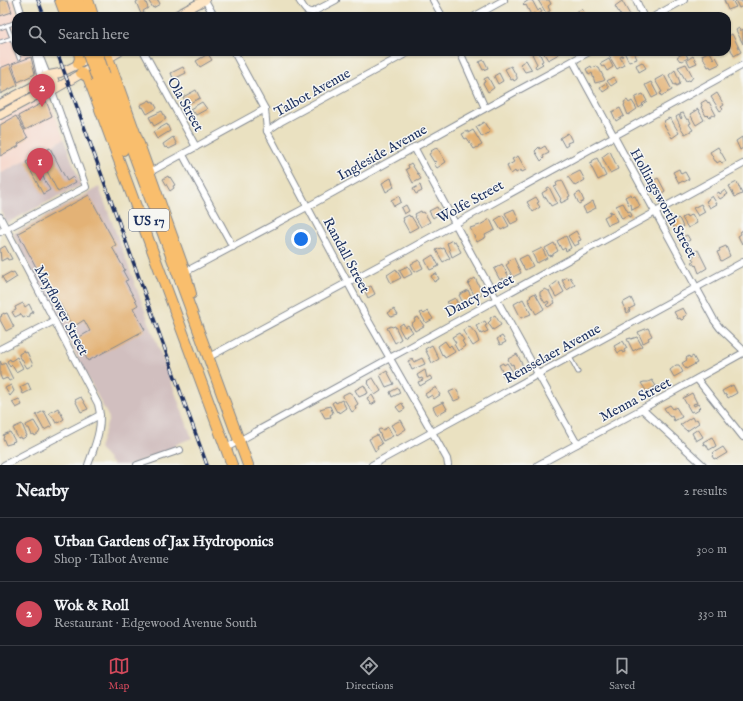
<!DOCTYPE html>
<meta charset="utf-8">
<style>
:root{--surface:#171b24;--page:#242831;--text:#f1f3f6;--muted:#9ea1a6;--line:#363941;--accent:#d1495b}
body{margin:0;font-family:"IM FELL English",serif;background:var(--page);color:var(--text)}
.you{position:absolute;left:301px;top:239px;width:14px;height:14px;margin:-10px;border:3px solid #fff;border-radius:50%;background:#1a73e8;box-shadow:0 0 0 6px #1a73e833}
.badge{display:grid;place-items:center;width:26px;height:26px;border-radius:50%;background:var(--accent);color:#fff;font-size:13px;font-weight:700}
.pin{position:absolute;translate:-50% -33px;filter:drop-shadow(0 1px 2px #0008)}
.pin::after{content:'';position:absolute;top:21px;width:14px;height:12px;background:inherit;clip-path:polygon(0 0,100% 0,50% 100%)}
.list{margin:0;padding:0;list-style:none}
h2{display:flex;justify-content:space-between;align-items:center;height:52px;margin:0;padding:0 16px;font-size:17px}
h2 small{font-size:13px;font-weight:400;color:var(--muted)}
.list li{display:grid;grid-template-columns:26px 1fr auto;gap:12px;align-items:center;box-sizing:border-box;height:64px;padding:0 16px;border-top:1px solid var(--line)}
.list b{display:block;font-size:15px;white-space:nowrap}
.list p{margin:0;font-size:13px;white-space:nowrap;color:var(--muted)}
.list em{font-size:13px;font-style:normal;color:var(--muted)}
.icon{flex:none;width:22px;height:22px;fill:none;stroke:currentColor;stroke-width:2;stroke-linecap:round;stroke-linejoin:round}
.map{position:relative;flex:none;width:743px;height:465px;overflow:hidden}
.search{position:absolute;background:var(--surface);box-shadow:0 1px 3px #0004;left:12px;right:12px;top:12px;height:44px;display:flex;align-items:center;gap:10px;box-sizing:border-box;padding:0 14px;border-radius:12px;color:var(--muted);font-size:15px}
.sheet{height:180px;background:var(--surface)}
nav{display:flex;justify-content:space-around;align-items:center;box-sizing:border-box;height:56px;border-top:1px solid var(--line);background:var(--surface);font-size:11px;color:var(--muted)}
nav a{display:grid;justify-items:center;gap:2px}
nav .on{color:var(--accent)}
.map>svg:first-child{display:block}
</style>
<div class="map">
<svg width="743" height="465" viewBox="0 0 743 465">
<rect width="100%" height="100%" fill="#f6f6f2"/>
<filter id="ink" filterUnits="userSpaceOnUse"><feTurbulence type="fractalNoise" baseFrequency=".025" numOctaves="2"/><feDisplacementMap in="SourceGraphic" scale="8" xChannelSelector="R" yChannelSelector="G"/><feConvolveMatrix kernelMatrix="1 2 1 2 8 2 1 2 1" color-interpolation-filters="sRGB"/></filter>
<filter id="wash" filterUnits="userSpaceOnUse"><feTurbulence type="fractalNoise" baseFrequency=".012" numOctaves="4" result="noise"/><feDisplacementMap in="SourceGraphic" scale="16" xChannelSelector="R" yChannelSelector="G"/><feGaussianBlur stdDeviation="0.9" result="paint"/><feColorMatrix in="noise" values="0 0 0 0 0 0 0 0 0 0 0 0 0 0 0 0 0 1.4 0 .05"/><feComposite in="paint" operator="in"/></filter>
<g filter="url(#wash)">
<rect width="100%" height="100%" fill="#eae1c1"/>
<g fill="#f6d2c5">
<polygon points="0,0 13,0 18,16 16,16 16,52 31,52 37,74 0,93"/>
<polygon points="47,95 64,139 0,174 0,120"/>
</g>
<g fill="#d1bfbf">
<polygon points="64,139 81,185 7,223 0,210 0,174"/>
<polygon points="99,187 192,438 177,444 171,450 129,465 113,465 99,448 109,418 13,234"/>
</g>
<g id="blocks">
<g fill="#e3b276">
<polygon points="0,0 8,0 12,12 0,16"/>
<polygon points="139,0 145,0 148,8 143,11 144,13 141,14 136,2"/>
<polygon points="148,0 158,0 160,4 153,8"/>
<polygon points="529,0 532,0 538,11 540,9 542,12 536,16 534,13 531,15 526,5 525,6 523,4"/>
<polygon points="538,0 549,0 551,4 548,6 550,11 546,13"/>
<polygon points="724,0 732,0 736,7 728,10"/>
<polygon points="735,0 742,1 743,6 739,8"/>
<polygon points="622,1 630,15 629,16 621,16 615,6"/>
<polygon points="582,9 585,14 580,16 576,16 574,13"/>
<polygon points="739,28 740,31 743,29 743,44 736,30"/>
<polygon points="732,34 741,52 734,56 727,41 727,37"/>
<polygon points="533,52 539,52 543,61 541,62 543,64 536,68 535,66 537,64 532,54 534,53"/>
<polygon points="543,52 558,52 559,54 548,60"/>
<polygon points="617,52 620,52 623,56 620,57 624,65 617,69 609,56"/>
<polygon points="624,52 634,52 637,59 629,62"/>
<polygon points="685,52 688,58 682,61 681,60 680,61 677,57"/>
<polygon points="708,52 710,52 714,59 716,57 720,64 711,68 710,66 708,67 702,55"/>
<polygon points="208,54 212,60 200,67 196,61"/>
<polygon points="693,56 697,63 690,66 687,60"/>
<polygon points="31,57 35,74 18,82 12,64"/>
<polygon points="609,59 613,67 607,71 604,66 602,67 600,64"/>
<polygon points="484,60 488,68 483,70 479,62"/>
<polygon points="526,60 532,70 525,72 520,64"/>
<polygon points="642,62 646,68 639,72 636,65"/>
<polygon points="10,64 18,85 0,94 0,68"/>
<polygon points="686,64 693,77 690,81 689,80 686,81 678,67"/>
<polygon points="511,66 517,77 517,79 514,81 513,79 511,80 505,69"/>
<polygon points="591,66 592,68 597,66 598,68 599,68 605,80 603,81 595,83 592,73 589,75 586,69"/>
<polygon points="183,67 186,73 176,78 175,77 173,78 171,73"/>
<polygon points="675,70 680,82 679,82 680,84 676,86 676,84 674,85 669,75"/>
<polygon points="499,73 503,81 498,84 494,76"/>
<polygon points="664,75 672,90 661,96 660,93 662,92 655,80"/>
<polygon points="488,77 494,88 488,92 483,83 485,82 484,79"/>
<polygon points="613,77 617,82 611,86 607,81"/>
<polygon points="651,82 658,95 652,98 645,85"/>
<polygon points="606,83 609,88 603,92 600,87"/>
<polygon points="196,90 200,98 187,104 183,97"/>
<polygon points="717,93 724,105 721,107 723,109 720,111 711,97"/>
<polygon points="643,94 647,101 642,104 643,105 639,108 635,99 636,97"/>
<polygon points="150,100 151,102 153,101 157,108 147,114 143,107 141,108 140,105"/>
<polygon points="627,100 629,103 632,101 637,109 628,115 624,105 625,104 624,102"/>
<polygon points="706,100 708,103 709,102 716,115 714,116 713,115 709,117 707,115 706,116 701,107 702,106 701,103"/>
<polygon points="46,101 52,116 25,130 18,116"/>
<polygon points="202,102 207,109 196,115 194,112 192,113 190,109"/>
<polygon points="620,108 624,116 616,121 612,112"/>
<polygon points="698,109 704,120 696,125 690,114"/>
<polygon points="162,111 166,119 154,126 149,117"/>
<polygon points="683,113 687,120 689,119 691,123 689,124 693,130 685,134 679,125 680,125 676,117 679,115 681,119 682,118 680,114"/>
<polygon points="16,116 28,138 18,144 19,146 0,156 0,125"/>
<polygon points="669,118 670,119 671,119 679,133 672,138 663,123 665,122 664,121"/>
<polygon points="484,122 490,132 482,137 476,127"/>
<polygon points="167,124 170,131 157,139 153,132"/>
<polygon points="473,130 482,145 474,149 467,138 465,139 462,134 468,131 468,133"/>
<polygon points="568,133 572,141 567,143 568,145 565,147 560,138"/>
<polygon points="173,137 177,145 169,149 167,147 165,148 163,144"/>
<polygon points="742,137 743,148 740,150 736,141"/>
<polygon points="545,146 549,153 543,156 544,158 541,161 535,151 539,147 540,149"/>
<polygon points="718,147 726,161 722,163 720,161 717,163 716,161 715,161 710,152"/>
<polygon points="50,148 67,181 73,177 76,182 58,192 38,154"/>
<polygon points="436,148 437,149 438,149 446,162 437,168 434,164 436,162 435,161 434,162 429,154 432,152 431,151"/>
<polygon points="610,151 618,169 610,173 602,157"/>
<polygon points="518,156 526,170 522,172 521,170 516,173 515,171 511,174 507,166 514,162 512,159"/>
<polygon points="33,158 50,190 43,194 26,162"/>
<polygon points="597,158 606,176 598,180 590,164 593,163 592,161"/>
<polygon points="411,163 421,179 413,183 406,169 409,168 408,165"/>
<polygon points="679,169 681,174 685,172 689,179 684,182 683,181 679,183 673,172"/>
<polygon points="580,171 585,180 575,186 568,177"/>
<polygon points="168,176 169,178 170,177 175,185 173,186 174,188 170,191 163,179"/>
<polygon points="391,178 394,187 386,192 382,183"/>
<polygon points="658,178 665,191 661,194 660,192 655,195 649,183"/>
<polygon points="562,180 570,196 568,197 569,199 561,203 560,200 561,199 554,187 557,186 556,183"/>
<polygon points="737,182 742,194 735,197 729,186"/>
<polygon points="420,185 422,191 416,194 413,189"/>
<polygon points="549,187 557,203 551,206 546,197 544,198 542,193 547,190 547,188"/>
<polygon points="725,190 728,194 720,199 716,194 719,192 720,194"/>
<polygon points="580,192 584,201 579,204 575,195"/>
<polygon points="631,194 632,197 635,196 640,206 632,210 631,204 629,205 625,197"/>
<polygon points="89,195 116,245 112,247 125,270 123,271 128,280 125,281 138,305 133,308 145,330 88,361 76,339 90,331 84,320 73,327 47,282 45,284 18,233"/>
<polygon points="399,196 401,202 394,206 391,200"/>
<polygon points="712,196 717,204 710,208 706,201 708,200 708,199"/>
<polygon points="536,197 539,202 537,203 540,207 533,212 527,202"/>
<polygon points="593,201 596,208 586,213 583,207"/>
<polygon points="623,203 628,212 630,211 632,216 629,217 628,215 622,218 621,217 616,206"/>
<polygon points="701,204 705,212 698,216 693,208"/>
<polygon points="406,205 409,211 404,214 401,208"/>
<polygon points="437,207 440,213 433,218 429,211"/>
<polygon points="514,209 519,220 511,224 505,213"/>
<polygon points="421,211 422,213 424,212 430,222 421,227 415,217 416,216 415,214"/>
<polygon points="611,211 612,213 613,212 617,221 608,225 604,217 610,214 609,212"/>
<polygon points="692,214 697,223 688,228 682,218 686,215 687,217"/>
<polygon points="409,215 410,217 411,216 418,227 409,232 403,221 404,220 403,218"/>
<polygon points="503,215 509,226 501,230 495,220"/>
<polygon points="673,217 675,220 678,218 680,220 683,227 676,231 670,219"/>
<polygon points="490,219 495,230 485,235 486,237 477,242 470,228 480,225"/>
<polygon points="743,230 743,243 742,244 738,236 741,234 740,232"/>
<polygon points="576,231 581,240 578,241 579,244 574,246 568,236"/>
<polygon points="687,235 690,240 682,245 679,239"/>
<polygon points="566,236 571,248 566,251 565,248 562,250 557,241"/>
<polygon points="452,240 453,242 455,241 461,252 452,257 447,243"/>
<polygon points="554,243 558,251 553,254 553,255 551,256 551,255 549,256 545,248"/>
<polygon points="5,246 12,259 8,260 7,258 1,261 0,249"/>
<polygon points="726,246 730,256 721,261 717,252 720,251 719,249"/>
<polygon points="441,248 442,249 444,248 450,258 443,262 436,250"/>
<polygon points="542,248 547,258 537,263 532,253"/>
<polygon points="698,250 707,268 699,273 696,265 695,266 692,262 694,261 692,258 694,256 693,253"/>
<polygon points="433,255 439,266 430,270 425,260"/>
<polygon points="527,255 533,266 525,270 519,259"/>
<polygon points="514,258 521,273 513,277 506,265 509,263 508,261"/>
<polygon points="419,260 423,268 415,272 411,264"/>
<polygon points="502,264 509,277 504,280 503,278 500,280 494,269"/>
<polygon points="408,266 412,274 404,278 399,270"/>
<polygon points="396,269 401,278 391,283 387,275"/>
<polygon points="11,272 12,273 14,272 17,277 6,284 2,277"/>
<polygon points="436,273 439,279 434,282 431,276"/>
<polygon points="567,277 568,279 570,277 575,285 567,290 562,280"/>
<polygon points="475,278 483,294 476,298 468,284 469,283 469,282"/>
<polygon points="558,281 564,292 556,297 550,287"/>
<polygon points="371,286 375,294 368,298 364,289"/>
<polygon points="545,289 549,291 555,303 548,307 546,305 549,303 548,301 545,303 540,295 540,292"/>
<polygon points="468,290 472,298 463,303 459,295"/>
<polygon points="535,293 544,309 536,314 528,299 531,297 530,296"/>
<polygon points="455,298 459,306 453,309 451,304 449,305 447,302"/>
<polygon points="631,298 635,306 629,309 630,311 627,313 622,303"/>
<polygon points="523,299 531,314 521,318 514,304"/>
<polygon points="23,303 25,307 29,304 33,312 30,314 30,316 28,317 27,316 23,318 21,314 15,317 12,312 16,310 15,307"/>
<polygon points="683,308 687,315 683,317 684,319 681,320 680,318 678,319 674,312"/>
<polygon points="394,309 398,315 391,317 388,313"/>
<polygon points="428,311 433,319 426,323 420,313 422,312 424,314"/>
<polygon points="4,313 4,314 7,313 14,327 6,331 0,320 0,317 2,316 1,315"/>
<polygon points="495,315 501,325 493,330 488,323 491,320 490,318"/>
<polygon points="418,317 424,326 415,331 411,324 415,321 414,319"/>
<polygon points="485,321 487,325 485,326 488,331 481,334 476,326"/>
<polygon points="403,323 405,327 408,325 413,332 404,337 399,328 399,326"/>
<polygon points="391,326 392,327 395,326 401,339 395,343 387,328"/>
<polygon points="469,326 476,334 479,342 473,346 463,331 464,329"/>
<polygon points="648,328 652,336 648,338 649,340 643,343 638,332"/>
<polygon points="459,333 464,340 462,341 465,346 458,351 454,344 456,343 452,337"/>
<polygon points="502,336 506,342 500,345 497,339"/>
<polygon points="637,337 642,346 633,351 627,339 631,338 631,339"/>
<polygon points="445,341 449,347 451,345 455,352 445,358 443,354 442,355 438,346"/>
<polygon points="623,341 627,348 624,350 625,352 623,353 622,351 618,353 614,346"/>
<polygon points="432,345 439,359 432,363 425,349"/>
<polygon points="24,351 25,353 27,352 33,365 27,368 19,355 19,354"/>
<polygon points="517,354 523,366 515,371 513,364 511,365 508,359"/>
<polygon points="689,356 690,358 693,356 697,363 686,369 682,363 687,360 686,358"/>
<polygon points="17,357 23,368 16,372 12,365 10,367 7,361 10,359 11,361"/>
<polygon points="422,358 425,364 412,370 408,361 412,359 414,362"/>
<polygon points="0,361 2,365 5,363 13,379 9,381 7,378 2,380 0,375"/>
<polygon points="503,363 504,365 507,363 513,372 504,377 502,374 503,373 499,365"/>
<polygon points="676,365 679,365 683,372 674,377 670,370"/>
<polygon points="425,370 427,378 430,376 432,379 420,386 418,382 423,380 422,378 419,379 417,375"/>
<polygon points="387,371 394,384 386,387 380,375"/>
<polygon points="373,378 381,391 375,395 368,383 369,382 368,381"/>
<polygon points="652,380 656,386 647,392 641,383 644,382 648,382"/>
<polygon points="28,383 31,390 23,394 20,387"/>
<polygon points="11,385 14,391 10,396 5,388"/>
<polygon points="364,385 368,393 359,397 355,390"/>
<polygon points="733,385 737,393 728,398 726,394 724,395 722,391"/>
<polygon points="436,387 440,395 434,399 432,395 427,398 425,394"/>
<polygon points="398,388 400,393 392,397 390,392"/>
<polygon points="456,389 461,398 454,401 449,392"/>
<polygon points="349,392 353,395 358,404 355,406 356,409 352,412 343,397 343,395"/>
<polygon points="692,393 697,403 693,404 694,406 698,404 700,407 698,409 699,410 694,413 693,411 691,412 683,398"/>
<polygon points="372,395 376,402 371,405 367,398"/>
<polygon points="81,397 88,409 81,412 75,400"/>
<polygon points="19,399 22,405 16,408 12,402"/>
<polygon points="342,400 346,408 339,413 338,411 337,412 332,403 335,401 336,403"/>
<polygon points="443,402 447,409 437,415 433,407"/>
<polygon points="402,403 405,409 400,412 396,407"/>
<polygon points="670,405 673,409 676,407 682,417 674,421 672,416 670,417 664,408"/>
<polygon points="330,406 333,413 330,415 331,417 325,418 320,409"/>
<polygon points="58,408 64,419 58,423 58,422 56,423 52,416 51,416 49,413"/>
<polygon points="44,411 52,426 44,430 36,415"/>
<polygon points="692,417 694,421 697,419 699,423 687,431 680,425"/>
<polygon points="401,420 406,429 397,435 391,425"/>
<polygon points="34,421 40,431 39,432 39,433 35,436 34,434 32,435 29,428 27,428 26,425"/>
<polygon points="22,424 27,436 22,439 21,437 18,438 13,428"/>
<polygon points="388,427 393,436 383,441 378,430 380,429 383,430"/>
<polygon points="698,429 703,437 696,441 692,433"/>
<polygon points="10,432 15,441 12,442 13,443 6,445 3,438 4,437 3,435"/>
<polygon points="377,435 382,444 377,447 378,449 375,451 369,439"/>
<polygon points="712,437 716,446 709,450 706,444 704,445 703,442"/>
<polygon points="723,447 727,453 717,459 716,458 714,459 712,456 714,454 713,453"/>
</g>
</g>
</g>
<g filter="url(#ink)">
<use href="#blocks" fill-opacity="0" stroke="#828890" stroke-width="1"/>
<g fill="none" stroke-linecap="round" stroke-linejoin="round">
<g stroke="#828890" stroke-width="5">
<g id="service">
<polyline points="7,25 12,38"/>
<polyline points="0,28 16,22"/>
<polyline points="0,42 12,38 16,50"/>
<polyline points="17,52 19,58"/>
<polyline points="570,357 578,372"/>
</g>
</g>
<g stroke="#828890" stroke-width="8">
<g id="minor">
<polyline points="17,0 22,16"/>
<polyline points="205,0 214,16"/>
<path d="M299 0C303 6 305 13 313 12L336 0"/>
<polyline points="433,0 442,16"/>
<polyline points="636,0 643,16"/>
<polyline points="475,16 504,0"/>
<polyline points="655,16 684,0"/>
<polyline points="35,52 41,79"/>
<polyline points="144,52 196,147"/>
<polyline points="234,52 265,109 267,131 364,313 432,432 447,459 448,465"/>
<polyline points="460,52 485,108"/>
<polyline points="37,54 41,60 47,75"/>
<polyline points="573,61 714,320 720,328 743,350"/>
<polyline points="267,131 282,121 409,52"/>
<polyline points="414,147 472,255 577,444"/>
<polyline points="183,155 233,247"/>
<polyline points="150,172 265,109"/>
<path d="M0 217 98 404C104 426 95 445 88 465"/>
<polyline points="0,232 86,187 52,91"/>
<polyline points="185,272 307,207 513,93 589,52"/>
<polyline points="0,349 54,321"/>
<polyline points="209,357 404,252 743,65"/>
<polyline points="697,379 743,437"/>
<polyline points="642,409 703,465"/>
<polyline points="226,448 743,164"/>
<polyline points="4,465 100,415"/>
<polyline points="137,465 180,450"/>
<polyline points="372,465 743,262"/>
<polyline points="538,465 642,409 743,353"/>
</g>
</g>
<g stroke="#828890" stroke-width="10">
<g id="secondary">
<polyline points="175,16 205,0"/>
<polyline points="49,75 60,73 83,62"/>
<circle cx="47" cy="84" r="8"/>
<polyline points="55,89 119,52"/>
<polyline points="0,104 39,83"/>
<polyline points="0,115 39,94 46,92"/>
</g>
</g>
<g stroke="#828890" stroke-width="12">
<g id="trunk">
<polyline points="60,0 66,16"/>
<polyline points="69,0 74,16"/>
<polyline points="78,0 84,16"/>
<polyline points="88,0 93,16"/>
<polyline points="106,52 185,272 191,294"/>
<polyline points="78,64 80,59 79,52"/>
<polyline points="81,73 88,77 232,465"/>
<polyline points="105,76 248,465"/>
<polyline points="97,79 123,150"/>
</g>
</g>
<use href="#service" stroke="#fff" stroke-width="3"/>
<use href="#minor" stroke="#fff" stroke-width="6"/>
<use href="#secondary" stroke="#fde5c5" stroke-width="8"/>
<use href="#trunk" stroke="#f9be6d" stroke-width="10"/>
<g stroke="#1b2f5e" stroke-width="3.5">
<g id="rail">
<polyline points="38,0 44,16"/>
<polyline points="57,52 207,465"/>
</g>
</g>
<use href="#rail" stroke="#f6f6f2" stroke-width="2" stroke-dasharray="6" stroke-linecap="butt"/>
<g stroke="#828890" stroke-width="12" stroke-linecap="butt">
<g id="trunk-bridge">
<polyline points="87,52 97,79"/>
<polyline points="97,52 105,76"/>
</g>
</g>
<use href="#trunk-bridge" stroke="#f9be6d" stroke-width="10"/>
</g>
</g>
<g text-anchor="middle" stroke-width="3" stroke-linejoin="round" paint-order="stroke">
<rect fill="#f6f6f2" stroke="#5d6b8a" stroke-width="1" x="129" y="209" width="40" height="22" rx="3"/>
<g font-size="13" font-weight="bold" fill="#1b2f5e">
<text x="149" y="225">US 17</text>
</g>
<g font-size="14" fill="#1b2f5e" stroke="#f6f6f2">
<text transform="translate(312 92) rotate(-29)" y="5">Talbot Avenue</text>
<text transform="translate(186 104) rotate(61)" y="5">Ola Street</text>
<text transform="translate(382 152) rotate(-29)" y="5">Ingleside Avenue</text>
<text transform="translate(470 201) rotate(-29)" y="5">Wolfe Street</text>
<text transform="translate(664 203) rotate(61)" y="5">Hollingsworth Street</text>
<text transform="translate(347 255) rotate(62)" y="5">Randall Street</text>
<text transform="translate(479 295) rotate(-28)" y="5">Dancy Street</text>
<text transform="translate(62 310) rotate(62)" y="5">Mayflower Street</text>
<text transform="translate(552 353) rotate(-29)" y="5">Rensselaer Avenue</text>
<text transform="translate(635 399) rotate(-28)" y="5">Menna Street</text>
</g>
</g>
</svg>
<div class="you"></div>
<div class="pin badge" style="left:40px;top:181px">1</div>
<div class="pin badge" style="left:42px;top:107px">2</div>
<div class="search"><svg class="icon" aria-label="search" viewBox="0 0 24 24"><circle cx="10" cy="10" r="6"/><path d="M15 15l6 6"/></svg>Search here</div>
</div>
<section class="sheet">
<h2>Nearby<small>2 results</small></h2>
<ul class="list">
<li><span class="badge">1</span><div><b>Urban Gardens of Jax Hydroponics</b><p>Shop · Talbot Avenue</p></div><em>300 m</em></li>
<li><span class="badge">2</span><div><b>Wok &amp; Roll</b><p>Restaurant · Edgewood Avenue South</p></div><em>330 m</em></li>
</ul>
</section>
<nav>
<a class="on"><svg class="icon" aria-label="map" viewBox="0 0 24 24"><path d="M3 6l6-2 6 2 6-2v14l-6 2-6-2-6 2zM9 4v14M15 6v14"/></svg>Map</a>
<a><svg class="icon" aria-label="directions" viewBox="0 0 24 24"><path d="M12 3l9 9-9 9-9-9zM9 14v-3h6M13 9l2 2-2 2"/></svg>Directions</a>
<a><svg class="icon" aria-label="saved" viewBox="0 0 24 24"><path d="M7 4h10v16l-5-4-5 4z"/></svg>Saved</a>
</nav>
